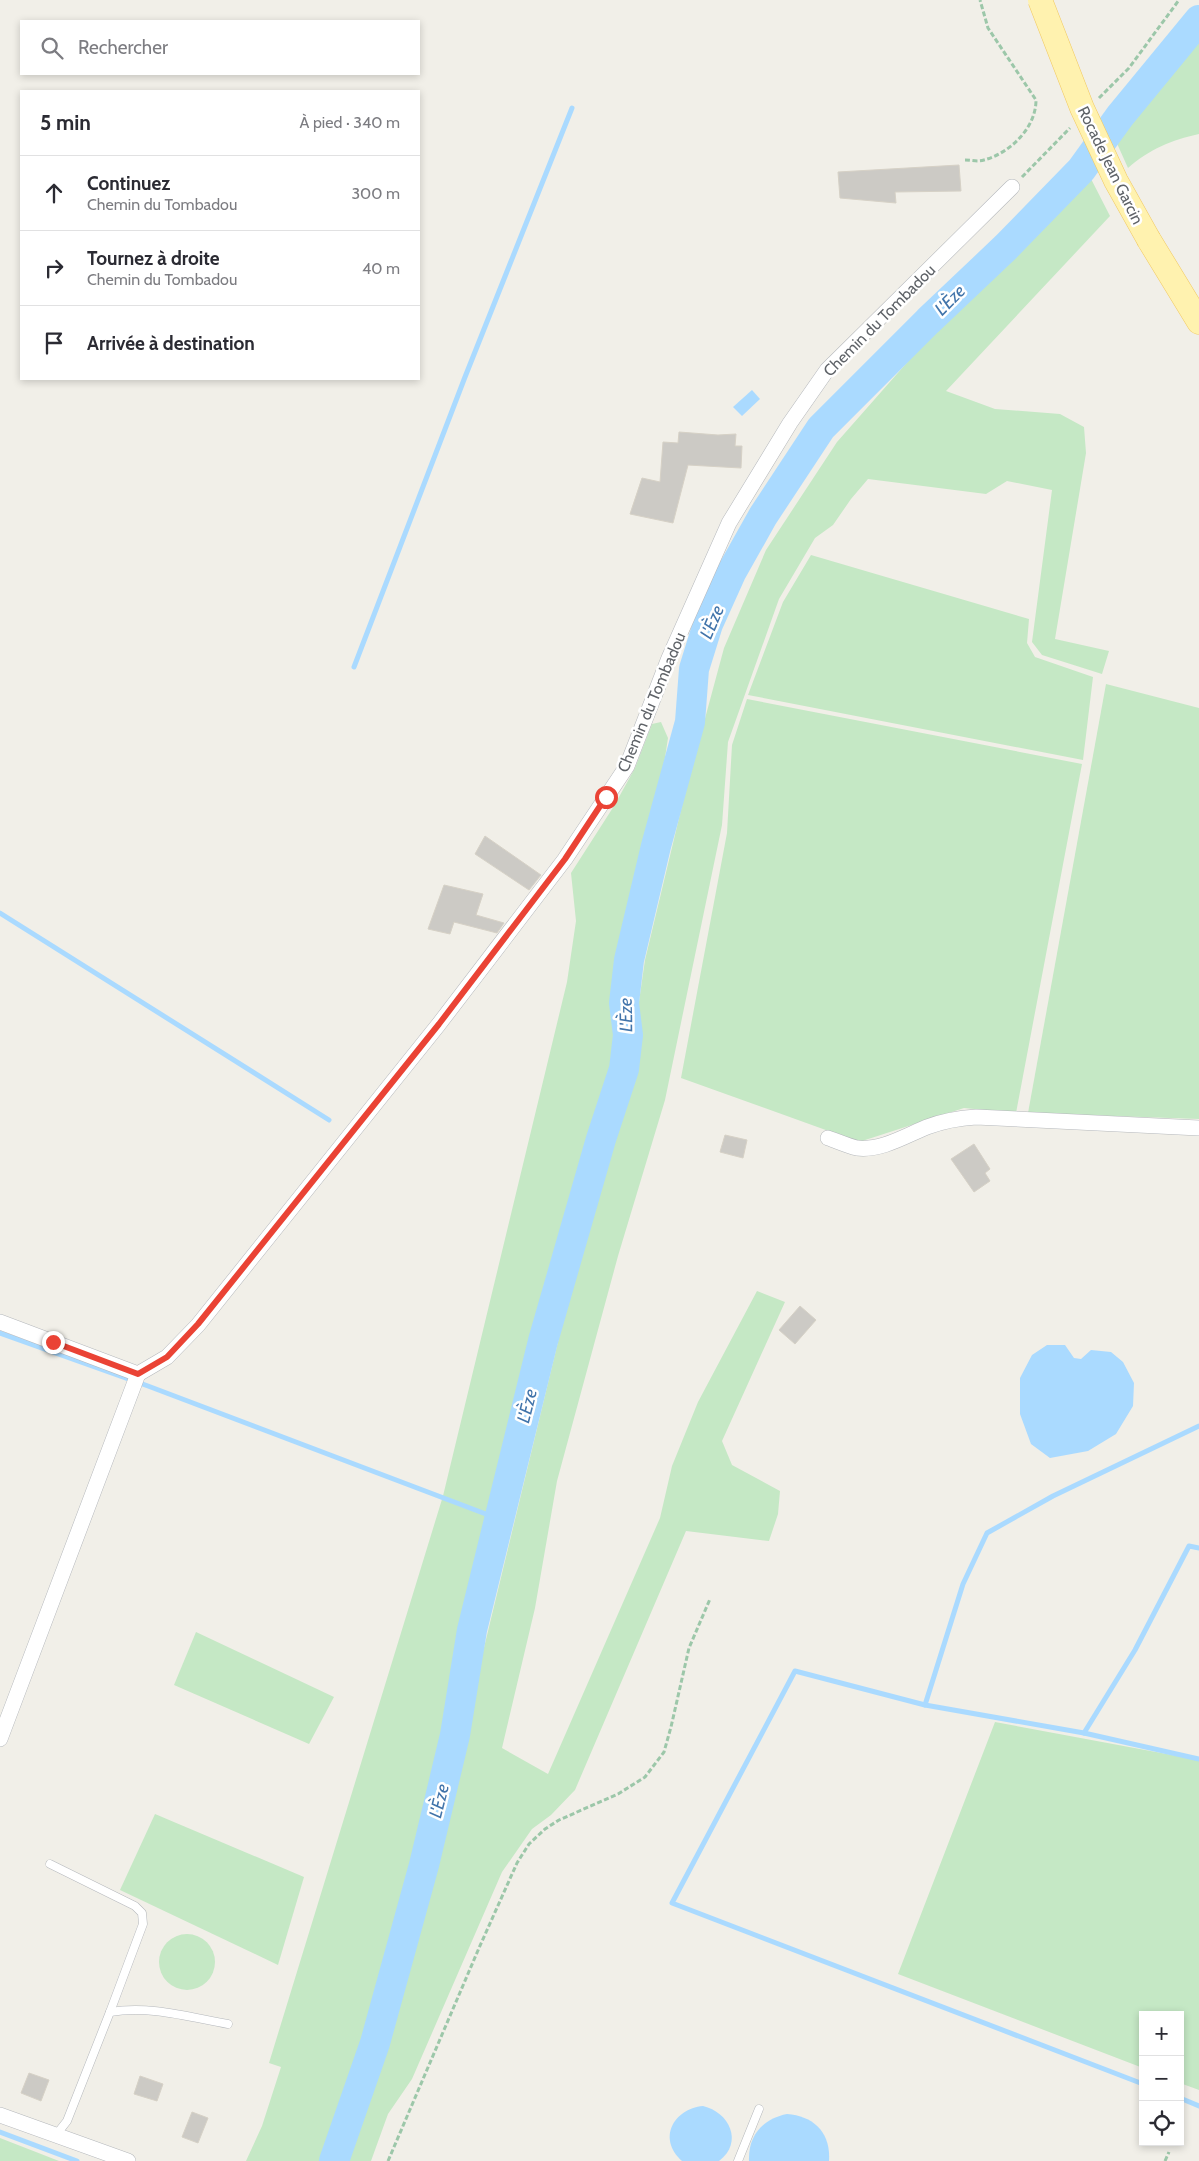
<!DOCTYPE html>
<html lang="fr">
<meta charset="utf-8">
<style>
:root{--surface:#fff;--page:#f2f2f3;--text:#2b2b33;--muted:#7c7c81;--line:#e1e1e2}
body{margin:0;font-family:Cabin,sans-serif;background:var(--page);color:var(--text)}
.controls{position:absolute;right:15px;bottom:15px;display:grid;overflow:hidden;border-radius:0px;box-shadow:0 2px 8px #0003}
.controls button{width:45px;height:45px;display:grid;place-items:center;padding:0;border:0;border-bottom:1px solid var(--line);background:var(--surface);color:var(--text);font:25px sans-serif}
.stop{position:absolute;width:15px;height:15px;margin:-11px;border:4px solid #ea4335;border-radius:50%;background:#fff}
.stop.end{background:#ea4335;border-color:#fff;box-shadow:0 1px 5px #0008}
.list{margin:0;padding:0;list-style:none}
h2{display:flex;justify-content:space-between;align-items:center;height:65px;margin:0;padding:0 20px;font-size:21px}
h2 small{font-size:16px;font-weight:400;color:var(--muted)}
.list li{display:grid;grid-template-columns:32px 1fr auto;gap:15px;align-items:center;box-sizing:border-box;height:75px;padding:0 20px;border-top:1px solid var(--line)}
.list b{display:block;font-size:19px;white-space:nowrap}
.list p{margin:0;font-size:16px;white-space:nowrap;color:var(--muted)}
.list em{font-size:16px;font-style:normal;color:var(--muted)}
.icon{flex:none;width:28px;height:28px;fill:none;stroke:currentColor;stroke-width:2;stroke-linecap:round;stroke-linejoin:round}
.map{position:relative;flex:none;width:1199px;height:2161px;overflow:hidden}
.search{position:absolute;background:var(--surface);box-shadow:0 2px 8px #0003;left:20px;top:20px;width:400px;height:55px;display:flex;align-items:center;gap:12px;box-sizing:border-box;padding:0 18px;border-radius:0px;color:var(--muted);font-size:19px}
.panel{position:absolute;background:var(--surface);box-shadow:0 2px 8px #0003;left:20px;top:90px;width:400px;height:290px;border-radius:0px}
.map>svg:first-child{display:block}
</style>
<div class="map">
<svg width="1199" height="2161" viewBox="0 0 1199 2161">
<rect width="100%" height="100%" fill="#f1efe8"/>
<g fill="#c5e8c5">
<path d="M1199 39V134C1171 140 1150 149 1128 168L1115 139Z"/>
<polygon points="1088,173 1110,216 946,391 995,409 1060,414 1084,427 1086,453 1055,639 1109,651 1102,674 1042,655 1032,642 1052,490 1007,481 986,494 868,479 851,499 833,525 815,538 779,599 728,742 722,825 665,1100 618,1256 557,1481 535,1608 502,1748 548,1774 660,1518 672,1466 698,1402 757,1291 785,1302 722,1441 732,1465 780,1491 778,1514 769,1541 686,1531 575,1790 551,1815 532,1829 502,1872 412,2079 388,2114 371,2161 341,2161 362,2103 421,1908 609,1131 630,1064 645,960 686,789 724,648 766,550 837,442 948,316 1060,198"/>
<polygon points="811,555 1029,619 1027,643 1035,657 1093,677 1083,760 748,695 783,602"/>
<polygon points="1106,684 1199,708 1199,1119 1028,1113"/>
<polygon points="747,699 1082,764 1016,1113 964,1108 859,1142 681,1078 727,833 732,745"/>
<polygon points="661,722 668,738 661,784 615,989 621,1042 619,1071 573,1209 531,1355 462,1632 419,1838 369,2043 325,2161 246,2161 262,2126 281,2067 269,2063 443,1496 567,982 576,921 571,873 614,806 635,768 652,724"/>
<polygon points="196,1632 334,1697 309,1744 174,1685"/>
<polygon points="995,1722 1199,1760 1199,2090 1180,2083 1180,2015 1143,2015 1143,2068 898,1974"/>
<polygon points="155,1814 304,1877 278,1965 120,1890"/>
<circle cx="187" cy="1962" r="28"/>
<polygon points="0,2138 59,2161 0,2161"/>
</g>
<g fill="#aadaff">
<polygon points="752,390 760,399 742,416 733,407"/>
<polygon points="1047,1345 1065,1345 1074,1358 1081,1359 1091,1350 1111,1352 1123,1362 1134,1383 1133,1406 1116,1434 1088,1451 1050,1458 1031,1444 1020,1414 1020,1378 1032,1355"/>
<path d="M703 2106C729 2112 744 2142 719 2161H682C657 2139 673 2109 703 2106Z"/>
<path d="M787 2114C814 2116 831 2133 829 2161H749C748 2136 762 2119 787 2114Z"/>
</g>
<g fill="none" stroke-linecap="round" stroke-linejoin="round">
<g stroke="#aadaff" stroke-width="5">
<polyline points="354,667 465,377 572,108"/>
<polyline points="0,913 329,1120"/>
<polyline points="0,1333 148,1386 499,1519"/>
<polyline points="925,1705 963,1584 987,1533 1053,1496 1199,1426"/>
<polyline points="1084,1733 1135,1650 1189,1546 1199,1548"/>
<polyline points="1143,2084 672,1903 795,1671 925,1705 1084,1733 1199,1759"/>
<polyline points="1180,2098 1199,2106"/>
<polyline points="0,2132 77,2161"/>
</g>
<polyline stroke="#aadaff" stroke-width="30" points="334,2161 375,2043 424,1865 455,1735 472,1630 543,1341 601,1139 624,1069 628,1035 624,1003 629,960 656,846 690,722 694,669 708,624 731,573 763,516 821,428 928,321 1006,247 1081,170 1120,116 1199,20"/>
</g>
<g fill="#cccac5" stroke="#d6d1c6">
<polygon points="959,165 961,191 895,192 896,203 840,198 838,172"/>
<polygon points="679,432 718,435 736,434 735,446 742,446 741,468 688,465 673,523 630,514 642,478 660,482 663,442 678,443"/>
<polygon points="485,836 541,875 529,890 475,854"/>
<polygon points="444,885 483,894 476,915 504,923 497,933 454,922 450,934 428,929"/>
<polygon points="725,1135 747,1140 743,1158 720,1152"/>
<polygon points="974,1144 990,1169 985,1173 990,1181 974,1192 951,1159"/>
<polygon points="800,1306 816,1320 795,1344 779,1330"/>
<polygon points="29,2073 49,2080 41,2101 21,2093"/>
<polygon points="140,2076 163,2084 157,2101 134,2094"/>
<polygon points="192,2112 208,2118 198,2143 182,2137"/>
</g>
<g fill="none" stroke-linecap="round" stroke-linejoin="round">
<g stroke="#b5b8bc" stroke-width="9">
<g id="service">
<polyline points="50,1864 135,1906 142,1913 143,1924 110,2012"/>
<path d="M56 2135 67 2121 110 2012C149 2005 189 2017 228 2024"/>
<polyline points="738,2161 759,2109"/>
</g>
</g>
<g stroke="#b5b8bc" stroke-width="16">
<g id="minor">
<path d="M828 1138C837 1141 848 1146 857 1148 881 1151 905 1136 927 1127 943 1121 959 1118 976 1117L1199 1128"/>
<polyline points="0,1322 138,1374 167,1357 198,1325 439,1024 565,859 627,766 669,658 729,523 790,423 827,370 1012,187"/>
<polyline points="0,1739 138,1374"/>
<polyline points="0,2115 128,2161"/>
</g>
</g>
<g stroke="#f2c960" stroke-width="25">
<polyline id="primary" points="1149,240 1199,322"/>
</g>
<g stroke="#9cc7a9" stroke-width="3" stroke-dasharray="5 2.5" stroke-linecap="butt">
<polyline points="1099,98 1129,68 1179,0"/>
<path d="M965 160C971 160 978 162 984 160 1010 153 1036 128 1036 100L988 28 980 0"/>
<polyline points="1022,177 1070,128"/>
<polyline points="388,2161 479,1948 517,1863 529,1844 545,1829 559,1820 618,1794 645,1777 664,1752 671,1727 689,1648 710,1599"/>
<polyline points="1165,2161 1169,2152"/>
</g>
<use href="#service" stroke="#fff" stroke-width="8"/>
<use href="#minor" stroke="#fff" stroke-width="15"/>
<use href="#primary" stroke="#fff2af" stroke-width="24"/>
<g stroke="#f2c960" stroke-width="25" stroke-linecap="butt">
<polyline id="primary-bridge" points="1040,0 1082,108 1116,181 1149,240"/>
</g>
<use href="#primary-bridge" stroke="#fff2af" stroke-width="24"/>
</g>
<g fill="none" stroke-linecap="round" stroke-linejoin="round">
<polyline stroke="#ea4335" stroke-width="6" points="53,1342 138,1374 167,1357 198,1324 439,1024 565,859 606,797"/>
</g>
<g text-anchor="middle" stroke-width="5" stroke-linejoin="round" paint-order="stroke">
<g font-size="16" fill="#5f6368" stroke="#fff">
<text transform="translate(1111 165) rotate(64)" y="6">Rocade Jean Garcin</text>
<text transform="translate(879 320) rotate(-45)" y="6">Chemin du Tombadou</text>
<text transform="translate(651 702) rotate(-67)" y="6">Chemin du Tombadou</text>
</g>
<g font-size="18" font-style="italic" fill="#4174aa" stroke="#fff">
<text transform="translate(950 300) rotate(-45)" y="6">L'Èze</text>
<text transform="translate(712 622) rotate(-67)" y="6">L'Èze</text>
<text transform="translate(626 1015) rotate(-91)" y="6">L'Èze</text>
<text transform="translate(527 1406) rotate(-76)" y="6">L'Èze</text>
<text transform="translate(439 1801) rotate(-76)" y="6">L'Èze</text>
</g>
</g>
</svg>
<div class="controls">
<button>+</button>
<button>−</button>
<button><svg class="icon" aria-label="locate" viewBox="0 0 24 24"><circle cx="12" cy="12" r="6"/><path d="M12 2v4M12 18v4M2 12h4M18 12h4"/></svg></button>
</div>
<div class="stop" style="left:606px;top:797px"></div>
<div class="stop end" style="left:53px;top:1342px"></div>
<div class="search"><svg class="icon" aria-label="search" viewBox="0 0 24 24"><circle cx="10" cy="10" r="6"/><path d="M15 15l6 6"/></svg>Rechercher</div>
<section class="panel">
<h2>5 min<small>À pied · 340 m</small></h2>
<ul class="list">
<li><svg class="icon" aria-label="ahead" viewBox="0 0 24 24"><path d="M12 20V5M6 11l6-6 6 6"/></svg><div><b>Continuez</b><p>Chemin du Tombadou</p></div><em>300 m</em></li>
<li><svg class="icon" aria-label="right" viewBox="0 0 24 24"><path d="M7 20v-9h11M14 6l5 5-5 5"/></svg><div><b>Tournez à droite</b><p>Chemin du Tombadou</p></div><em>40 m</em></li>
<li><svg class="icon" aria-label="arrive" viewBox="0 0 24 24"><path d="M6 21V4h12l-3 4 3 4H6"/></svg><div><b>Arrivée à destination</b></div></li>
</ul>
</section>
</div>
